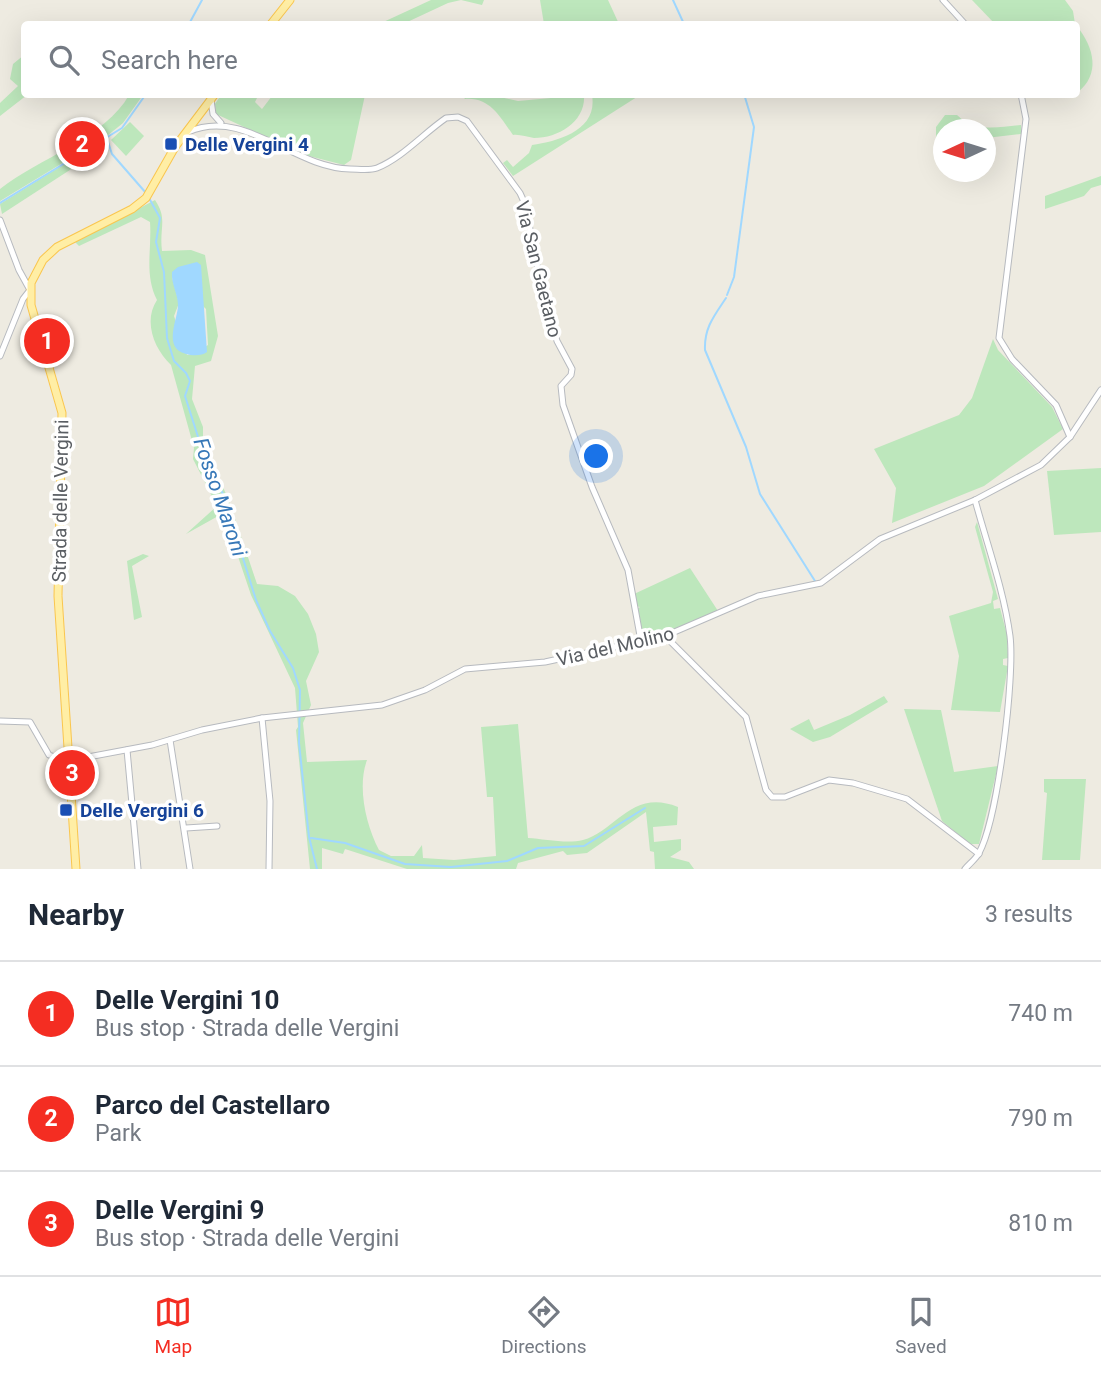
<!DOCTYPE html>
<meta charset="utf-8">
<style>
:root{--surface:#fff;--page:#f6f6f7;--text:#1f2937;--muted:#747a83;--line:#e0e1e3;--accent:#f42d22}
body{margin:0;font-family:Roboto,sans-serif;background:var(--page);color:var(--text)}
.compass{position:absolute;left:933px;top:119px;width:63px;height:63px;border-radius:50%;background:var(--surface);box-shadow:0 7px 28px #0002;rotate:266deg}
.you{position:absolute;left:597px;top:457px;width:24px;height:24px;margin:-18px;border:5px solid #fff;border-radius:50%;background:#1a73e8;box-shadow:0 0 0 10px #1a73e833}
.badge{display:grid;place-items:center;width:46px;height:46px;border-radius:50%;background:var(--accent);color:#fff;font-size:23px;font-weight:700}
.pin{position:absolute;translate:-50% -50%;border:4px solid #fff;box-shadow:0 2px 7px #0006}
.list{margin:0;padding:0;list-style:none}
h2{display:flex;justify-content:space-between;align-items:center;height:91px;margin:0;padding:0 28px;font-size:30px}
h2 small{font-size:23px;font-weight:400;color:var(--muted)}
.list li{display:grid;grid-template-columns:46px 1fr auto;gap:21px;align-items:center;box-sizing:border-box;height:105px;padding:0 28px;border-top:2px solid var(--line)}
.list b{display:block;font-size:26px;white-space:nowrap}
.list p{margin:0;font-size:23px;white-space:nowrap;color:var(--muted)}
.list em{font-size:23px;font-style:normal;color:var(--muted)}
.icon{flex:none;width:38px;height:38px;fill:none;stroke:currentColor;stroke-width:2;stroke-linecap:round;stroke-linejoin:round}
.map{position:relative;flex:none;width:1101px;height:869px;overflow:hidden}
.search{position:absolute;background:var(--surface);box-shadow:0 7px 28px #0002;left:21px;right:21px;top:21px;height:77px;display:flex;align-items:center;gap:18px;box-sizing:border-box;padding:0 24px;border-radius:7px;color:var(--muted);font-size:26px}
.sheet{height:406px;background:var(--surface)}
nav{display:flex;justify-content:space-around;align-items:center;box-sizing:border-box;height:98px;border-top:2px solid var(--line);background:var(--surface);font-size:19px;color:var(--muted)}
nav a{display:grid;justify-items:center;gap:4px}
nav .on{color:var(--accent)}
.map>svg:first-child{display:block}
</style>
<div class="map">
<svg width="1101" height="869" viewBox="0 0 1101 869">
<rect width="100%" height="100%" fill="#eeebe1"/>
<g fill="#bde7bc" fill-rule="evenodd">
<polygon points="431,0 484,0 482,5 461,0 448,3 403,24 379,24"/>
<polygon points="540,0 608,0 619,24 544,24"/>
<polygon points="972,0 1065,0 1073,11 1075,24 995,24"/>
<path d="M1077 26C1094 48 1101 74 1077 93Z"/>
<polygon points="24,55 27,95 0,116 0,103 18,86 10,79 13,64"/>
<path d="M129 95H143L123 123 107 136 0 201V189C38 159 106 137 129 95Z"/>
<polygon points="221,95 254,95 257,98 255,102 262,109 272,96 270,95 365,95 351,160 344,165 305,155 216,114 215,104"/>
<path d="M462 95H490L518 101 584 95C586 121 559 138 534 138 527 137 519 134 513 135 500 117 490 97 465 99Z"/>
<path d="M592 95H640L513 176 503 163 507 160 513 167 529 153 532 145C559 141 598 130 592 95Z"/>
<path d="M945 115H957C976 133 998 127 1021 125V134L986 138V130H944L941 150 936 146V127Z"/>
<polygon points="130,122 144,136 126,156 111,140"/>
<polygon points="82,153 76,166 2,214 0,204"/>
<polygon points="1101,176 1101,185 1091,188 1084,196 1045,209 1045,196"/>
<path d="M155 200C168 219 159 228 162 251L191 250 205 255 218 336 211 361 195 366 192 399 203 427V441L229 501 257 584 278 586 295 596 308 614 316 634 319 652 306 681 311 705 303 723 307 762 367 760C357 787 366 825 379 850L391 856H414L422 845 423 858 454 860 496 856 493 797H487L481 727 518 724 528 838C544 839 567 844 583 840 616 831 632 788 678 807L677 825 653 827 654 842 681 839V850L670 857 689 862 694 869H655L654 852 650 851 646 812 587 853 567 855 563 851 518 863 516 869H407L345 849 343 854 322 848V869H310L296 730 298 727 295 688 251 595 225 518 220 515 186 534 217 506 193 459 194 448 171 365C154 349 143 321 157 300 144 275 152 248 150 222L141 217 79 246 75 242ZM172 277 206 309 208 345 194 354 187 355 174 316 179 303Z"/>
<polygon points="993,339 998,350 1052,407 1063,429 984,486 892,523 896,488 874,449 959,415 972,398"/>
<polygon points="1101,468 1101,532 1054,535 1047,471"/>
<polygon points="977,522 998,599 993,601 994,609 1000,608 1007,635 1008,658 1003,659 1003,665 1008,666 1000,712 951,710 959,656 949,616 991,603 993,592 975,527"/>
<polygon points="143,554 149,556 132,566 142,617 134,620 127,561"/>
<polygon points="690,568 718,611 665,633 642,636 637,609 640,607 636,606 634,594"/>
<polygon points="884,696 888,702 830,737 813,742 790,729 809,719 814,730 850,715"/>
<polygon points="904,709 941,710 954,772 998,766 979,844 970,844 942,821"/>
<polygon points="1044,779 1086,779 1080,860 1042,860 1047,793 1044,792"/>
</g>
<path fill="#a0d8ff" d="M197 262 201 265 207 352C202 356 193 356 186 354 162 348 178 319 178 305 178 294 171 284 172 272L178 267Z"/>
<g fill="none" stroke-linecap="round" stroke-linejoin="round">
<g stroke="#a0d8ff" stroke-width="2">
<polyline points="673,0 684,24"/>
<polyline points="189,24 202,0"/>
<polyline points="107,139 112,154 146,193"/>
<polyline points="149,198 160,218 156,242 164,272 167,338 174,361 186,373 190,381 185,396 206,462 223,494 256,600 270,631 293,668 300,690 299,743 309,837 317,869"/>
<polyline points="0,203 122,128 146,94"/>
<polyline points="727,295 734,277 754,127 744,94"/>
<path d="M726 298C714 316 704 328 705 350L746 447 760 494 815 581"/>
<polyline points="311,838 345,843 405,864 451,867 507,861 538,848 584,846 645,808"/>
</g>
<g stroke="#b7babf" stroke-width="7">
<g id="minor">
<polyline points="943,0 965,24"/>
<polyline points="1021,94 1026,119 999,338 1012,359 1056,405 1070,437"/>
<polyline points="211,100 213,114 221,123"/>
<path d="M188 132C245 107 293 168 350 169 358 169 369 171 377 168 402 158 424 133 446 118L458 117 467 121 520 193 525 204 543 295 557 341 572 369 571 375 561 386 563 405 592 487 628 570 641 641"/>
<polyline points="0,220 19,270 30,290 23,299 0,356"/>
<polyline points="665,636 746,717 766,790 772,797 785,797 829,780 853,783 907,799 979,854"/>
<polyline points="262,718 270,801 269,869"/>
<polyline points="0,721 30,722 49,755 67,761 152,745 202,730 262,718 382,705 425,690 465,669 545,662 665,636 758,596 821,583 880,539 975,500 1041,465 1070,437 1101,390"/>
<polyline points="170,740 190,869"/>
<polyline points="127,750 138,869"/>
<polyline points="186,828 217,826"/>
<path d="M965 869C969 864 976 859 979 853 998 818 1015 676 1010 636 1004 591 987 544 975 500"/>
</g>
</g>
<g stroke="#fac64e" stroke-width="9">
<g id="major">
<polyline points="271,24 290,0"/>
<polyline points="76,869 58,596 62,413 31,305 31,283 43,260 57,247 132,209 146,198 175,147 215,94"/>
</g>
</g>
<use href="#minor" stroke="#fff" stroke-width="5"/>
<use href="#major" stroke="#ffeea5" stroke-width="7"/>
</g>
<g fill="#1a4fb4" stroke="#fff" stroke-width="2.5">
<rect x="164" y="137" width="14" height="14" rx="3.5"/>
<rect x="59" y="803" width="14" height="14" rx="3.5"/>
</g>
<g text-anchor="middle" stroke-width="7" stroke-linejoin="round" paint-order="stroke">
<g font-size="19" font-weight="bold" fill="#164399" stroke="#fff" text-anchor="start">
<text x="185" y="151">Delle Vergini 4</text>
<text x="80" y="817">Delle Vergini 6</text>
</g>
<g font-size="19" fill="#5a5e63" stroke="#fff">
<text transform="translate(539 269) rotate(76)" y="7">Via San Gaetano</text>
<text transform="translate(60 501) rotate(-89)" y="7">Strada delle Vergini</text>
<text transform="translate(615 646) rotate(-13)" y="7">Via del Molino</text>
</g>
<g font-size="21" font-style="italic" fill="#3778b8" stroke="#fff">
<text transform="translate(220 497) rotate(71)" y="7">Fosso Maroni</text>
</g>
</g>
</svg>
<svg class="compass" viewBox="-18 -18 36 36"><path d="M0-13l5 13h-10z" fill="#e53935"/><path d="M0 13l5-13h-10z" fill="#747a83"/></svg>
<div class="you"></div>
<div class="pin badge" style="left:47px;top:341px">1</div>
<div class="pin badge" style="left:82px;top:144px">2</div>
<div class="pin badge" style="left:72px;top:773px">3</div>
<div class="search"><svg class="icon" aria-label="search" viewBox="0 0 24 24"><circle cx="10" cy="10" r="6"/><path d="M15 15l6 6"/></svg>Search here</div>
</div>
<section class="sheet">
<h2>Nearby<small>3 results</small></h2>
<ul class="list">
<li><span class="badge">1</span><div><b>Delle Vergini 10</b><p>Bus stop · Strada delle Vergini</p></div><em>740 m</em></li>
<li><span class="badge">2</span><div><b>Parco del Castellaro</b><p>Park</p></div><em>790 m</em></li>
<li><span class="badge">3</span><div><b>Delle Vergini 9</b><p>Bus stop · Strada delle Vergini</p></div><em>810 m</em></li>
</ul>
</section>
<nav>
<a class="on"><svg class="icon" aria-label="map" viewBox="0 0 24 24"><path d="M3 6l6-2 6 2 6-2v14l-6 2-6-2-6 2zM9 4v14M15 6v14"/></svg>Map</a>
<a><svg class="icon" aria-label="directions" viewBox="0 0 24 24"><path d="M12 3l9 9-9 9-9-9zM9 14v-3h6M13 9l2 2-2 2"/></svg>Directions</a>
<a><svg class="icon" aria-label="saved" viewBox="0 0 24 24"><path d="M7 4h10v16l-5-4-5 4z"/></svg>Saved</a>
</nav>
